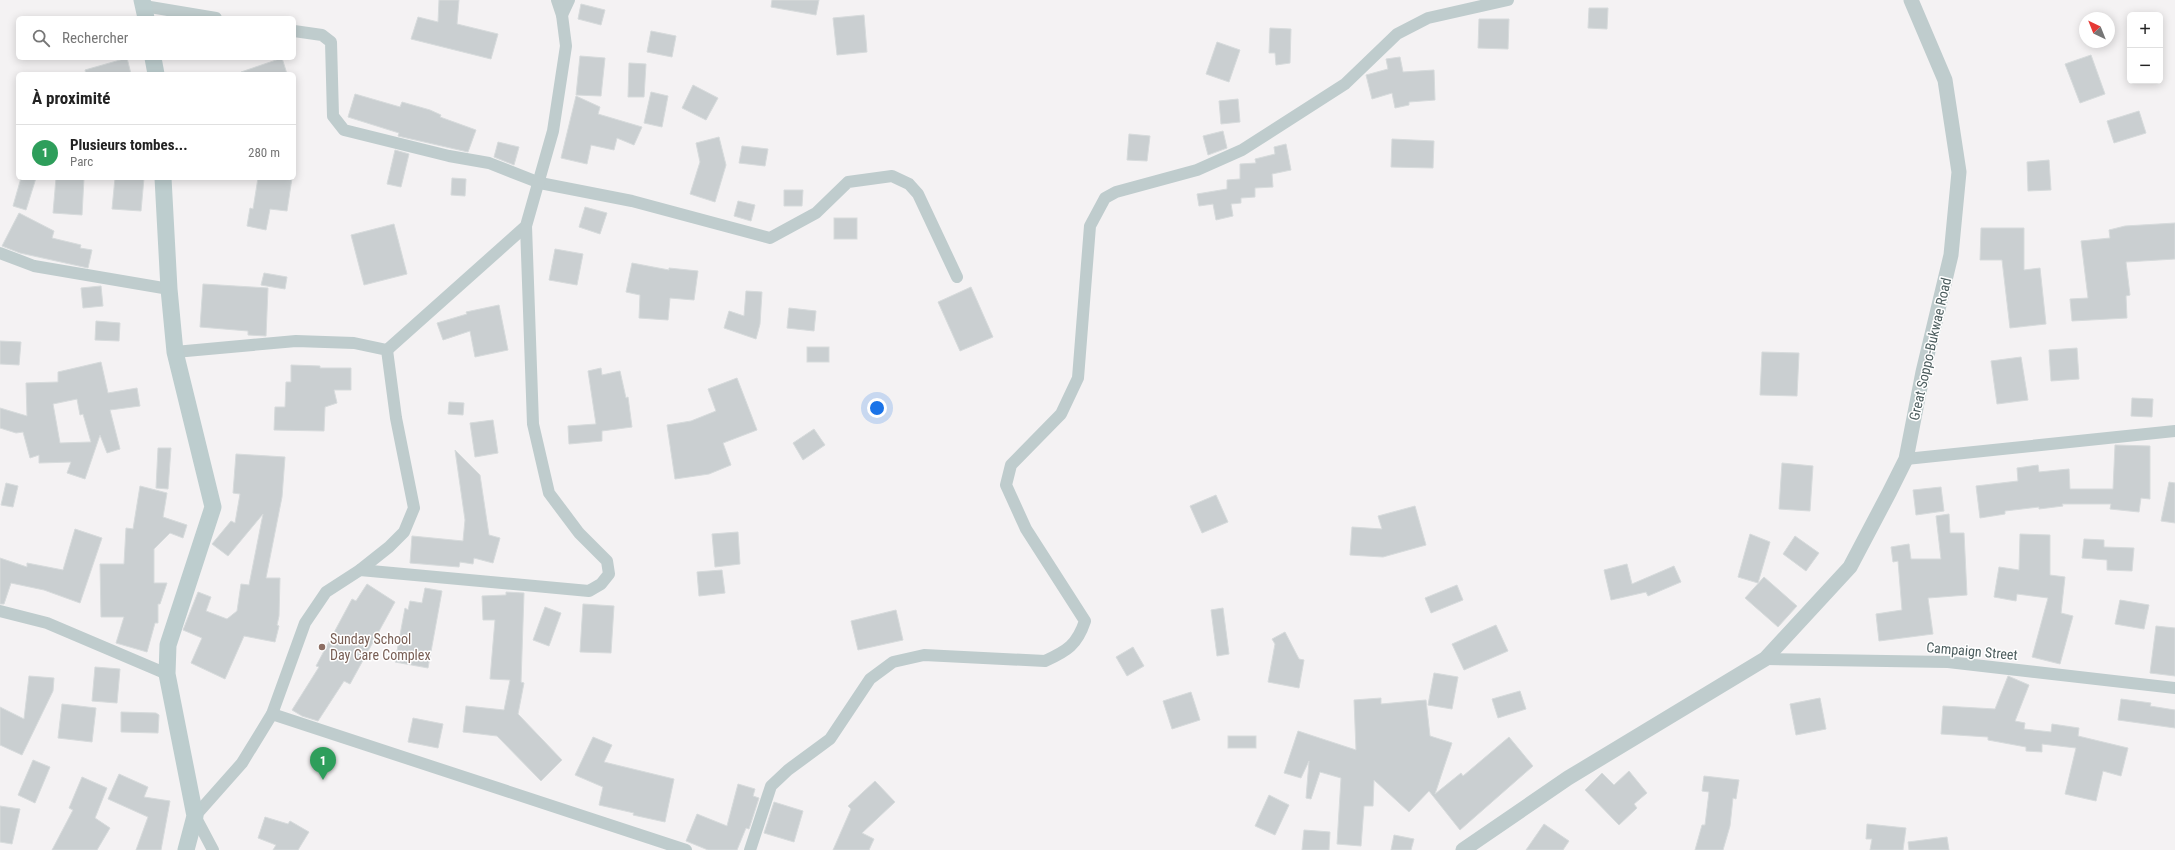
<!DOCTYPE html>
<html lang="fr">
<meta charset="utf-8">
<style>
:root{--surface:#fff;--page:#f2f2f2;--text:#222;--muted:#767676;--line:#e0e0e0;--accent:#b45309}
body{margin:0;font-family:"Roboto Condensed",sans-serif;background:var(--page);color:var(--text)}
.controls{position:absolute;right:12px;top:12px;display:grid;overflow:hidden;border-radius:6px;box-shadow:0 2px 10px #0003}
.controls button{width:36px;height:36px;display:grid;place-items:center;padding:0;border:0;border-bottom:1px solid var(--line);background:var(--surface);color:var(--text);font:20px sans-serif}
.compass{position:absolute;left:2079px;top:12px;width:36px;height:36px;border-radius:50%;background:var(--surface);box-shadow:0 2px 10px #0003;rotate:317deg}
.you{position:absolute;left:877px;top:408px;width:14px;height:14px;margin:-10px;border:3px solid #fff;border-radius:50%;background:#1a73e8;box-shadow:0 0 0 6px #1a73e833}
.badge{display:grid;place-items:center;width:26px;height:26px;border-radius:50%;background:var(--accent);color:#fff;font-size:13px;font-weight:700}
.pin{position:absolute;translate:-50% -33px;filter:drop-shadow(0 1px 2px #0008)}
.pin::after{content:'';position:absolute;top:21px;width:14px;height:12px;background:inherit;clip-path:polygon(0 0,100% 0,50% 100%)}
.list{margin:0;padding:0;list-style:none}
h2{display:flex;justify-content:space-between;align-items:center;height:52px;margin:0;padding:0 16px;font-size:17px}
h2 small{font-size:13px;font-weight:400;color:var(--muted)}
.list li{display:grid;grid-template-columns:26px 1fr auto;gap:12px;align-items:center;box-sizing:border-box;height:56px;padding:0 16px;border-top:1px solid var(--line)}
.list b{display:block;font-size:15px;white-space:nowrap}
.list p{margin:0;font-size:13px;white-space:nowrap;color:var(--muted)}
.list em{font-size:13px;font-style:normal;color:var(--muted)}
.icon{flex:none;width:22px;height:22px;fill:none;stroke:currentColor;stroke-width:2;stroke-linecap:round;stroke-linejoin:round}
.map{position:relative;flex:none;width:2175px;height:850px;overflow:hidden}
.search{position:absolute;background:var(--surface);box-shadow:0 2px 10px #0003;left:16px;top:16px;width:280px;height:44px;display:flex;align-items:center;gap:10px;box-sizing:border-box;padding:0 14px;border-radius:6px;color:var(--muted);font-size:15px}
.panel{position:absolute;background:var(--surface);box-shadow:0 2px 10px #0003;left:16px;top:72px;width:280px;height:108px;border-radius:6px}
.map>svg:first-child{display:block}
</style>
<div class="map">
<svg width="2175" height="850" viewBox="0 0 2175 850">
<rect width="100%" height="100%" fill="#f4f2f3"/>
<g fill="#cacfd1" stroke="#d7dbdc" fill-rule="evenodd">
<polygon points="439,0 459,0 457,24 498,34 491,59 411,39 418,17 438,22"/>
<polygon points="772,0 819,0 816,15 771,7"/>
<polygon points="581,4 605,10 601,25 578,19"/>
<polygon points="1589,8 1608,8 1607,29 1588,28"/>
<polygon points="864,15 867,52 837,55 833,18"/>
<polygon points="1479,19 1509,19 1508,49 1478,48"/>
<polygon points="1270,28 1291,29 1290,63 1276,65 1275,53 1269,53"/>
<polygon points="651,31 676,36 672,57 647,52"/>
<polygon points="1217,42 1240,50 1229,82 1206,74"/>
<polygon points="2091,55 2105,94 2080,103 2065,64"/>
<polygon points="580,56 605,58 601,96 576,95"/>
<polygon points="1400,57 1403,72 1434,70 1435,100 1409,102 1409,105 1395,108 1392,93 1372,99 1366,75 1388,69 1386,59"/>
<polygon points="127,58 131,74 86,74 85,70"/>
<polygon points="282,58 287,74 242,74 241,72"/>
<polygon points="629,63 646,64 644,97 628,97"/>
<polygon points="693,85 718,98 706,120 682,108"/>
<polygon points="651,92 668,96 662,127 644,123"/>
<polygon points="355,94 400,107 402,102 430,110 441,115 440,117 476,130 468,152 398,136 399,133 348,117"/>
<polygon points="576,96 600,107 598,114 642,127 634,145 617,138 614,150 591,145 587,164 561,158"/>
<polygon points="1238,99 1240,122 1221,124 1219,101"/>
<polygon points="2139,111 2146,133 2114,143 2107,121"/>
<polygon points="1223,131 1227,148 1208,155 1203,136"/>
<polygon points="1129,134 1150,136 1147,161 1127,160"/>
<polygon points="719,137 726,165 715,202 690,194 700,162 696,143"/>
<polygon points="1392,139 1434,141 1433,168 1391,167"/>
<polygon points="498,142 519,147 514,165 494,157"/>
<polygon points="1286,144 1291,170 1272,174 1273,187 1255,188 1255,197 1241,198 1241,203 1231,204 1233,216 1216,220 1213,204 1199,206 1197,194 1227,189 1227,180 1240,179 1240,164 1256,163 1255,159 1275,154 1274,147"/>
<polygon points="742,146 768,149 765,166 739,163"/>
<polygon points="395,150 409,154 401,187 387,184"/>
<polygon points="2049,160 2051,190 2028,191 2027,162"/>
<polygon points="21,178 36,178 26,210 13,206"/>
<polygon points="56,178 84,178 82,215 53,213"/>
<polygon points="115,178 144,178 141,211 112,209"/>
<polygon points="258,178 292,178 287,211 270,209 266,230 247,226 250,208 253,209"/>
<polygon points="452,178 466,179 465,196 451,195"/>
<polygon points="784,190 803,190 802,206 784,206"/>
<polygon points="738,201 755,205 751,221 734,216"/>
<polygon points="585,207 607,213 600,234 579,227"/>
<polygon points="19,213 54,231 52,238 81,245 80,248 92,250 88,268 20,253 2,246"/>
<rect x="834" y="218" width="23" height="21"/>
<polygon points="2175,223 2175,259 2126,262 2130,295 2126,296 2127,318 2072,321 2070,299 2088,298 2081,241 2110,238 2109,230 2125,226"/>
<polygon points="394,224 407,274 364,285 351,235"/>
<polygon points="1981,228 2024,228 2024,270 2040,268 2046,324 2010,328 2002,260 1980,260"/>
<polygon points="555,249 583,254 577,285 549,280"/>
<polygon points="632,263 669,270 669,268 698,271 694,300 670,298 668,320 639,318 640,295 626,292"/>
<polygon points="264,273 287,277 285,289 261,285"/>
<polygon points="203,284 268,288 266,336 248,335 248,331 200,327"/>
<polygon points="101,286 103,306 83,308 81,288"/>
<polygon points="971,287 993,337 960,351 938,302"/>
<polygon points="746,291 762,292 760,324 756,339 724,328 729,311 744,316"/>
<polygon points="499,305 508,350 475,357 470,331 443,340 437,323 467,314 466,312"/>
<polygon points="789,308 816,311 814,331 787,328"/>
<polygon points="96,321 120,323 119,341 95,340"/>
<polygon points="0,341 21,342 19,365 0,364"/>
<rect x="807" y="347" width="22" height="15"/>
<polygon points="2077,348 2079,379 2051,381 2049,350"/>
<polygon points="1762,352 1799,353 1797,396 1760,395"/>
<polygon points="2021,357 2028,400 1997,404 1991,361"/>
<path d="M101 362 108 393 137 388 140 406 110 410 120 449 107 453 100 435 85 479 67 473 71 462 39 463V455L30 458 23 432 16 433 0 428V408L27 416 26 383 58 382V372ZM77 399 80 415 83 414 91 442 60 443 53 404Z"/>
<polygon points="291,365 320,366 320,368 351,368 351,390 334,390 337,403 325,407 324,431 274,430 275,407 285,407 286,382 291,382"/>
<polygon points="601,368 602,375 620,371 626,398 628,397 632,427 602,431 602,441 569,444 568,426 596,424 588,371"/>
<polygon points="737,378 757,430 723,443 731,465 709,474 675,479 667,425 691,421 716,411 708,389"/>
<polygon points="2132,398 2153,399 2152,417 2131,416"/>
<polygon points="449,402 464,403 463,415 448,414"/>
<polygon points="493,420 498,453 475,457 470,423"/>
<polygon points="814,429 825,445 803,460 793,443"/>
<polygon points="2115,445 2150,446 2150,499 2141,498 2139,512 2110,509 2111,504 2062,504 2063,506 2039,509 2039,507 2005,511 2005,514 1980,518 1976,486 2018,481 2017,468 2038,465 2039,472 2069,469 2070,489 2113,489"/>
<polygon points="158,448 171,448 168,489 156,488"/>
<polygon points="455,450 480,475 489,535 500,538 493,563 474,558 473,564 460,562 459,567 410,563 412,536 463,541 465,520"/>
<polygon points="236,454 285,457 282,497 266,578 280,578 279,616 277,625 279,626 275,642 244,636 225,679 191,663 202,638 183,630 198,592 211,597 206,611 227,619 237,611 241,584 249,585 263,514 228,556 212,544 231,521 235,523 240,494 233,493"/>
<polygon points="1782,463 1813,466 1810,511 1779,509"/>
<polygon points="2169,482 2175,483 2175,523 2161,521"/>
<polygon points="6,483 18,486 13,507 1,505"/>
<polygon points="140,486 167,493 163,517 187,525 183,538 170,533 154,549 154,583 167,583 160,604 158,604 158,623 155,623 147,652 116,643 124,617 101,617 100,564 124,564 126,528 133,529"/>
<polygon points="1941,487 1944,511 1916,515 1913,490"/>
<polygon points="1216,495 1228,522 1202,533 1190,506"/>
<polygon points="1415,506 1426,545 1383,557 1350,555 1352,527 1382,529 1378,516"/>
<polygon points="1949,514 1950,533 1964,533 1967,595 1928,598 1933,634 1879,641 1876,614 1902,610 1898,561 1893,562 1891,547 1909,544 1911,559 1941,559 1936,516"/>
<polygon points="75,529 102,538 80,603 44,590 11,583 4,604 0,604 0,558 27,567 27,563 63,570"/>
<polygon points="738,532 740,564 715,567 712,534"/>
<polygon points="1750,534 1770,542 1758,583 1738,577"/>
<polygon points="2020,534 2050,535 2050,575 2065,577 2061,613 2073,616 2060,664 2032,657 2048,598 2017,594 2016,601 1994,597 1999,567 2019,570"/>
<polygon points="1795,536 1819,553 1806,571 1783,554"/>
<polygon points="2084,539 2104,540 2104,547 2134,548 2132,571 2107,570 2107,560 2082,558"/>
<polygon points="1627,564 1632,584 1674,566 1681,582 1648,596 1646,592 1611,600 1604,570"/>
<polygon points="722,570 725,593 699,596 697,572"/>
<polygon points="1764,577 1797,606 1778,627 1745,598"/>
<polygon points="367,584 395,602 350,684 344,681 318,721 302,716 292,710 319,667 316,666 352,599 356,601"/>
<polygon points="1457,585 1463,600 1431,613 1425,598"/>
<polygon points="425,588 442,591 428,668 395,662 405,608 408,610 410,601 422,603"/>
<polygon points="506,592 524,593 521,682 524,683 518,714 562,760 541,781 497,736 463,732 466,706 504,710 510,680 490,679 495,620 483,620 482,596 506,595"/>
<polygon points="2120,600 2149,605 2144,629 2115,624"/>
<polygon points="583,604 614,606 611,653 580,652"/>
<polygon points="545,607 561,613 549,646 533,640"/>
<polygon points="1223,608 1229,654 1217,656 1211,610"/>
<polygon points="896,610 903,640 858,650 851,621"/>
<polygon points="1496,625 1508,651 1464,670 1452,644"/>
<polygon points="2156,626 2175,628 2175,676 2150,673"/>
<polygon points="1285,632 1299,659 1304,660 1299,688 1268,682 1275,644 1272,639"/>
<polygon points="1133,647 1144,666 1127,676 1116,657"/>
<polygon points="95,667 120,669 117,703 92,701"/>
<polygon points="1434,673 1458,677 1452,709 1428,705"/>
<polygon points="29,676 54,678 53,691 22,755 0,745 0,707 24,719"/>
<polygon points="2008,676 2029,685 2015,721 2025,723 2024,729 2051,732 2052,724 2079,728 2078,736 2128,748 2121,776 2103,771 2096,801 2065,794 2076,748 2042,744 2042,752 2026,751 2026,747 1988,740 1988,737 1941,734 1943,706 1995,709"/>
<polygon points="1520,691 1526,709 1498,718 1492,699"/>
<polygon points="1191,692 1200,720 1172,729 1163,701"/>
<polygon points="1381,698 1381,704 1426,700 1430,736 1452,743 1435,794 1461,773 1463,776 1509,737 1533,766 1460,830 1429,791 1409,812 1374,780 1373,806 1364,806 1361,846 1337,844 1341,778 1320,772 1311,799 1306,798 1309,761 1301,778 1284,773 1298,731 1356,750 1354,700"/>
<polygon points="1820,698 1826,729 1796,735 1790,704"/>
<polygon points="2121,699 2151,703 2150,706 2175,710 2175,728 2118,720"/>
<polygon points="62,704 96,708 92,742 58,738"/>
<polygon points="121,712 156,713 159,715 158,733 121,732"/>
<polygon points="413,718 443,724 438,748 408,742"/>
<rect x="1228" y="736" width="28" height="12"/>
<polygon points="593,737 612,745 604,762 674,779 665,822 633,815 634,813 599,805 603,787 575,775"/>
<polygon points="33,760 50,767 35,803 18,795"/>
<polygon points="1629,771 1647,793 1634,804 1637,808 1619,825 1585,790 1602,773 1614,785"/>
<polygon points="119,774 148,787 144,797 170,801 161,850 136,850 148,817 108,799"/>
<polygon points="1704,776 1739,780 1736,799 1733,798 1730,826 1723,850 1695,850 1702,825 1705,825 1709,792 1702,791"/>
<polygon points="82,777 107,788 95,818 110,828 97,850 52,850 73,810 69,808"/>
<polygon points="875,781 895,802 862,833 874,839 869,850 833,850 851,809 848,806"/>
<polygon points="738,784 755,789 753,796 759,798 749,829 746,828 737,850 708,850 686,841 697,814 727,826"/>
<polygon points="1269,795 1289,805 1275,835 1255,826"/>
<polygon points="774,802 803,811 794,842 764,833"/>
<polygon points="0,806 20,809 12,844 0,842"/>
<polygon points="265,817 288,824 290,821 309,832 298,850 273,850 276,845 258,838"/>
<polygon points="1544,824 1569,841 1563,850 1526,850"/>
<polygon points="1867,824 1906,828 1903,850 1870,850 1872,839 1866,839"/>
<polygon points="1304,830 1330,832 1329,850 1302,850"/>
<polygon points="1394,835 1414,839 1411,850 1391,850"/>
<polygon points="1947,837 1949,850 1909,850 1908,842"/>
</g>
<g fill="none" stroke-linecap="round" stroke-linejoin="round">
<g stroke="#bfcccd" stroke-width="12">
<polyline points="144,6 216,18"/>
<polyline points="562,15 569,0"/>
<polyline points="294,31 322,35 331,42 333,116 344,130 449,156 489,163 540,183 632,201 770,238 816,213 848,182 892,176 909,184 918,194 957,277"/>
<polyline points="0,253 34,266 169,289"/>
<polyline points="387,350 526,226 553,131 566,46 562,15 557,0"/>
<polyline points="175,352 296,341 354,343 387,350 396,418 414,508 404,532 389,547 360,570 326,592 305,623 272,714 242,763 195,816 213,850"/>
<polyline points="1906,459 2175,431"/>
<polyline points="360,570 589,591 601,584 609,574 607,561 579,533 549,493 533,424 526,226"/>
<polyline points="0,611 47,623 167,674"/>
<polyline points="1765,659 1948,662 2175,688"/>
<polyline points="272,714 686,850"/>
<path d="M750 850 771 786 788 770 830 739 870 679 893 662 924 655 1045 661C1067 651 1077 645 1085 621L1026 529 1006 485 1011 465 1061 414 1078 378 1090 226 1105 198 1116 192 1197 170 1242 150 1345 84 1397 34 1428 18 1508 0"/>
</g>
<polyline stroke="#bfcccd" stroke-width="15" points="1463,850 1568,778 1765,659 1850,567 1889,493 1906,459 1923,372 1951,255 1959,172 1945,80 1911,0"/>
<g stroke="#bdcdce" stroke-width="17">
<polyline points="142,0 146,18"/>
<polyline points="153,58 156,74"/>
<polyline points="163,178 169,289 175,352 213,507 168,645 167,674 195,816 186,850"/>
</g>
</g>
<circle fill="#8d6e63" stroke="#fff" stroke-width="1.5" cx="322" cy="647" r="4"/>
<g text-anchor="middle" stroke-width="3" stroke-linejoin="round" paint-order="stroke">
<g font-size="14" fill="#4c5d5e" stroke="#fff">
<text transform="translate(1930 349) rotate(-77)" y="5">Great Soppo-Bukwae Road</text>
<text transform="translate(1972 651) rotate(5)" y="5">Campaign Street</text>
</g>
<g font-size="14" fill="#785e54" stroke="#fff" text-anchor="start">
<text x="330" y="644">Sunday School<tspan x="330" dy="16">Day Care Complex</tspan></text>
</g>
</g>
</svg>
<div class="controls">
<button>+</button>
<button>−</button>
</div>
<svg class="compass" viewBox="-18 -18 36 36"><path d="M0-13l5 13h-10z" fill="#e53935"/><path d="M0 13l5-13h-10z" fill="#767676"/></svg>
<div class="you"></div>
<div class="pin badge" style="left:323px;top:780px;background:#2e9e5b">1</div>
<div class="search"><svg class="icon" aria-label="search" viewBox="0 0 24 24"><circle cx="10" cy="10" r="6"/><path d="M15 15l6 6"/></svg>Rechercher</div>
<section class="panel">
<h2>À proximité<small></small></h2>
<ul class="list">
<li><span class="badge" style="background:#2e9e5b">1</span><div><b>Plusieurs tombes...</b><p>Parc</p></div><em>280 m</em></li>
</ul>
</section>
</div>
